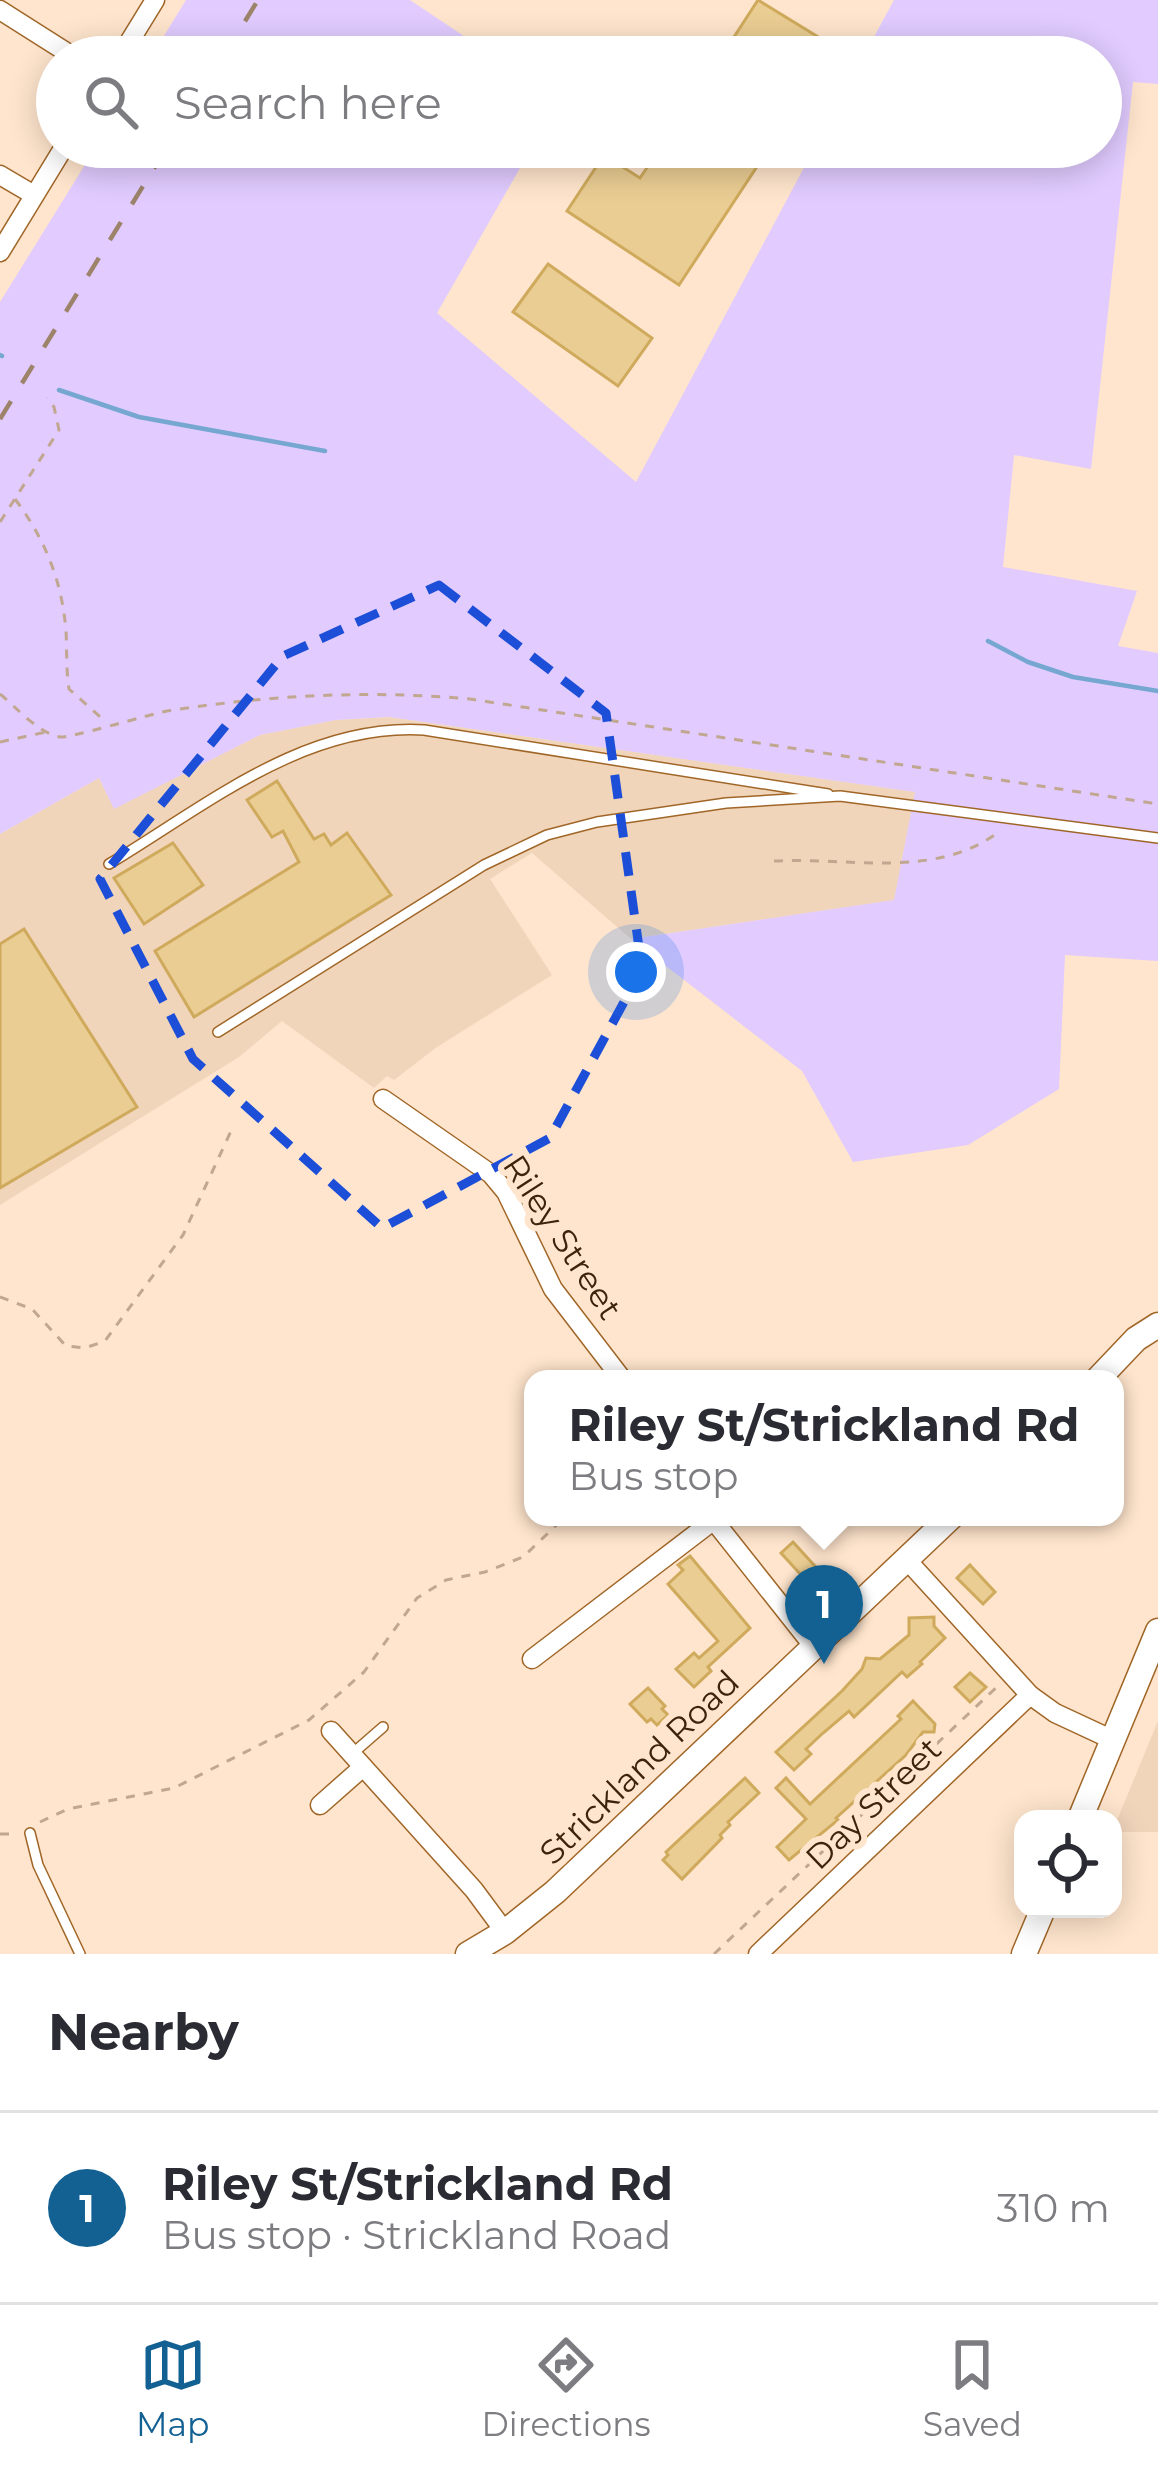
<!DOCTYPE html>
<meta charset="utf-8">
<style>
:root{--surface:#fff;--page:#f7f7f7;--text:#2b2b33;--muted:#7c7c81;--line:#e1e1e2;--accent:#136093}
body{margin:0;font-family:Montserrat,sans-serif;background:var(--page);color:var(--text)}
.controls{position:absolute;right:36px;bottom:36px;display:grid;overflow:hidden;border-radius:24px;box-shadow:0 6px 30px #0003}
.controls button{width:108px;height:108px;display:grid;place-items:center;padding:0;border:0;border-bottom:3px solid var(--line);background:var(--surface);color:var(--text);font:60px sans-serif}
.you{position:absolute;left:636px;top:972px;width:42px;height:42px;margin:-30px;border:9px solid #fff;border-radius:50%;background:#1a73e8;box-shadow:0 0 0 18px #1a73e833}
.badge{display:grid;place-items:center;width:78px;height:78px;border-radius:50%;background:var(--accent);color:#fff;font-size:39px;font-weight:700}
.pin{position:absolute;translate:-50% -99px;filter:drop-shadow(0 3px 6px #0008)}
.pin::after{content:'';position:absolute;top:63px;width:42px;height:36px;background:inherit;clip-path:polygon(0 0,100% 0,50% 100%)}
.popup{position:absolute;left:524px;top:1370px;width:600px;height:156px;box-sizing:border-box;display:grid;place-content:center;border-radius:24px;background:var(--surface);filter:drop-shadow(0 3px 9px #0005);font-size:39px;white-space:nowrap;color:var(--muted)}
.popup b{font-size:45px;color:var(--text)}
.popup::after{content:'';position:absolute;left:50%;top:100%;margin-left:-24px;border:24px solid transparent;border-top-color:var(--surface)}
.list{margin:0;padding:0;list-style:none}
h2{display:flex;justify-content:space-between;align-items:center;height:156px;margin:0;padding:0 48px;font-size:51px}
h2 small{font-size:39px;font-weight:400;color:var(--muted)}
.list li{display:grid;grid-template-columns:78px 1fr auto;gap:36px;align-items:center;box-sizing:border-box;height:192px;padding:0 48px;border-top:3px solid var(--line)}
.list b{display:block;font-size:45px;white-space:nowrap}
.list p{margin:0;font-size:39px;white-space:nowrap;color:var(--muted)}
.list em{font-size:39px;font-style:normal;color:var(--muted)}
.icon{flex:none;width:66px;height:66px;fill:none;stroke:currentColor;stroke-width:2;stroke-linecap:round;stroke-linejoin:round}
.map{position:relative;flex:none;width:1158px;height:1954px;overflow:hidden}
.search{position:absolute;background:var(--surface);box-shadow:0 6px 30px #0003;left:36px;right:36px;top:36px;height:132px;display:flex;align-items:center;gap:30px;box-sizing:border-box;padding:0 42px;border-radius:66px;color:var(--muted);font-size:45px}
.sheet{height:348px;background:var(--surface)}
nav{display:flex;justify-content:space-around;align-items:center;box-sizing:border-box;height:168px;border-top:3px solid var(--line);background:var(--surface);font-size:33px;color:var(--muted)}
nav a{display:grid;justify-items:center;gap:6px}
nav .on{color:var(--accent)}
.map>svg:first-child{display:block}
</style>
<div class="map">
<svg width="1158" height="1954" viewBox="0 0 1158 1954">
<rect width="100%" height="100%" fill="#ffe5cd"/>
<g fill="#f1d5bb">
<polygon points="389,717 915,792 895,900 631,939 532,853 490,879 552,975 437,1047 394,1080 387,1076 374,1088 282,1021 239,1057 0,1205 0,834 99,778 115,808 260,735 336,720"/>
<polygon points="1158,1721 1158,1832 1113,1832 1113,1830"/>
</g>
<g fill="#e1cbff">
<polygon points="186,0 410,0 495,57 151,57"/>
<polygon points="894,0 1158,0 1158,84 1133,82 1091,469 1014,455 1003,567 1137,591 1118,646 1158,653 1158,961 1065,955 1059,1089 968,1145 853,1162 802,1071 631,939 894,900 915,792 389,717 336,720 260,735 114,809 99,778 0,834 0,302 96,147 532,147 437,313 636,482 815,147 1101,147 1101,57 863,57"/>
</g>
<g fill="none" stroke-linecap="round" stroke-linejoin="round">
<g stroke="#75a7d0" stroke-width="4.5">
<polyline points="0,355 2,356"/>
<polyline points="59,390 139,417 325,451"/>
<polyline points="988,641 1028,662 1073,677 1158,691"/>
</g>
</g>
<g fill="#eacd93" stroke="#cfaa5c" stroke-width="3">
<polygon points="758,0 836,48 829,57 721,57"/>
<polygon points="661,147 770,147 679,285 567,211 604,155 640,178"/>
<polygon points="548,264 652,338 618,386 513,312"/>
<polygon points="277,781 314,839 324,834 331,845 347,833 391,895 194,1017 155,951 299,862 283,831 272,837 247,800"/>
<polygon points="173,843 203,885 144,924 114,878"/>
<polygon points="24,929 137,1107 0,1188 0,944"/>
<polygon points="793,1542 824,1576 812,1587 781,1553"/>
<polygon points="690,1556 750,1628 708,1667 711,1671 694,1687 676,1669 694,1653 699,1658 718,1641 668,1584 683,1570 678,1565"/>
<polygon points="970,1565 995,1592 983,1604 957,1578"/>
<polygon points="934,1617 934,1626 945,1638 920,1662 922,1664 907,1677 902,1672 854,1717 849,1711 823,1733 806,1749 811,1754 794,1770 776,1752 842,1691 862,1669 866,1658 880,1659 909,1635 909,1618"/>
<polygon points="970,1673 986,1687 970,1702 955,1687"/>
<polygon points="648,1688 665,1706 662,1709 668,1715 657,1725 651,1719 647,1722 630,1704"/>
<polygon points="913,1701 935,1724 934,1732 923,1732 906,1755 836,1818 838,1820 789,1860 777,1847 806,1819 776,1788 786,1778 810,1804 901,1719 898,1716"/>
<polygon points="745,1778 759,1793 728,1822 730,1825 720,1835 722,1838 682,1879 663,1860 668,1855 666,1852"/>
</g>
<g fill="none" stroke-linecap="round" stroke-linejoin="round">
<g stroke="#a06627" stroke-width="12">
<g id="lane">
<path d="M109 864C207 805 305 723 424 730L828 794"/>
<polyline points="218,1032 484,865 547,835 597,822 726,803 840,796 1158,838"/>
<polyline points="352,1754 383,1727"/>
<polyline points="30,1833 38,1865 80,1954"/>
</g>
</g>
<g stroke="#a06627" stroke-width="21">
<g id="street">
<polyline points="0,10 74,57"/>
<polyline points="120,57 155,0"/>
<polyline points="0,175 34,195"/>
<polyline points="0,252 64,147"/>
<polyline points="383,1099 491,1174 506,1192 553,1289 622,1379"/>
<polyline points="711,1517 814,1647"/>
<polyline points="906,1559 1030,1695 1055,1713 1113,1740"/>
<polyline points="532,1659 714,1520"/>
<polyline points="331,1731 474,1890 505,1932"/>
<polyline points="320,1805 363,1767"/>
<polyline points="758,1954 1030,1695"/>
</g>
</g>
<g stroke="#a06627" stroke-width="27">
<g id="secondary">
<polyline points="1098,1379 1136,1339 1158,1325"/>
<polyline points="1080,1819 1158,1631"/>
<polyline points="468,1954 505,1932 555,1892 951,1517"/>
<polyline points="1024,1954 1043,1909"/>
</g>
</g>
<g stroke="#c1a78f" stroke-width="3" stroke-dasharray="9 9" stroke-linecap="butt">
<path d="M15 499C45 539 62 581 66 631 67 650 66 670 69 689L106 722"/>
<polyline points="0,522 59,430 54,407 47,398"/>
<path d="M0 694C16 707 38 733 60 737 71 738 147 715 167 711 269 695 368 690 470 699L1158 804"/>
<polyline points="0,742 46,732"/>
<path d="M774 861C850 857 936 880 1000 831"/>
<polyline points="0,1297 32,1309 66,1346 85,1348 105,1341 183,1235 231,1131"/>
<polyline points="40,1822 68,1809 174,1788 309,1720 364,1672 417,1598 446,1580 485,1572 523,1557 565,1517"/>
<polyline points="0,1834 18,1834"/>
<polyline points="714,1954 1000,1684"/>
</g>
<use href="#lane" stroke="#fff" stroke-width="9"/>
<use href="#street" stroke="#fff" stroke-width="18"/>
<use href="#secondary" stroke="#fff" stroke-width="24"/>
<g stroke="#9c836a" stroke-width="4.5" stroke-dasharray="21 21" stroke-linecap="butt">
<polyline points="223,57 258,0"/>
<polyline points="0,419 167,147"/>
</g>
</g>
<path fill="none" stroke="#1d4ed8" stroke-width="9" stroke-dasharray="24 15" stroke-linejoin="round" d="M439 585 606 713 642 969 550 1138 382 1228 193 1059 100 879 283 656Z"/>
<g text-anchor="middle" stroke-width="12" stroke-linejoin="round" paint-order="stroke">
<g font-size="33" fill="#3c240a" stroke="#ffe5cd">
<text transform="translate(563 1237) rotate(57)" y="12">Riley Street</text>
<text transform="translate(639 1767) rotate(-44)" y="12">Strickland Road</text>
<text transform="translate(873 1803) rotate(-44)" y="12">Day Street</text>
</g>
</g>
</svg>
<div class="controls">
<button><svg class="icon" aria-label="locate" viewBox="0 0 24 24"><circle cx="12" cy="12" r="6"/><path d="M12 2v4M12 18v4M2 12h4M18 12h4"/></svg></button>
</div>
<div class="you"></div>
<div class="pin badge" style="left:824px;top:1664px">1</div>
<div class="popup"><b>Riley St/Strickland Rd</b>Bus stop</div>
<div class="search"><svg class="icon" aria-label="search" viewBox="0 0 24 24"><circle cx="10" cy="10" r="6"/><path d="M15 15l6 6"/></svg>Search here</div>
</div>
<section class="sheet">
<h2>Nearby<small></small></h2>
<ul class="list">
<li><span class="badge">1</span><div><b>Riley St/Strickland Rd</b><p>Bus stop · Strickland Road</p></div><em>310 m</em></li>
</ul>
</section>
<nav>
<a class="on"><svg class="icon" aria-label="map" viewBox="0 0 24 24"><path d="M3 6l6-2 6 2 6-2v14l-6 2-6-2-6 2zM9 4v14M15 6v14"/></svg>Map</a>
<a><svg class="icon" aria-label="directions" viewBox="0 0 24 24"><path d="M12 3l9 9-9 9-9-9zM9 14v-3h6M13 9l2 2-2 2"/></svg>Directions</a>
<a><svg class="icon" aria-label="saved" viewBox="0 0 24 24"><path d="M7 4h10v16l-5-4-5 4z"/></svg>Saved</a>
</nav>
